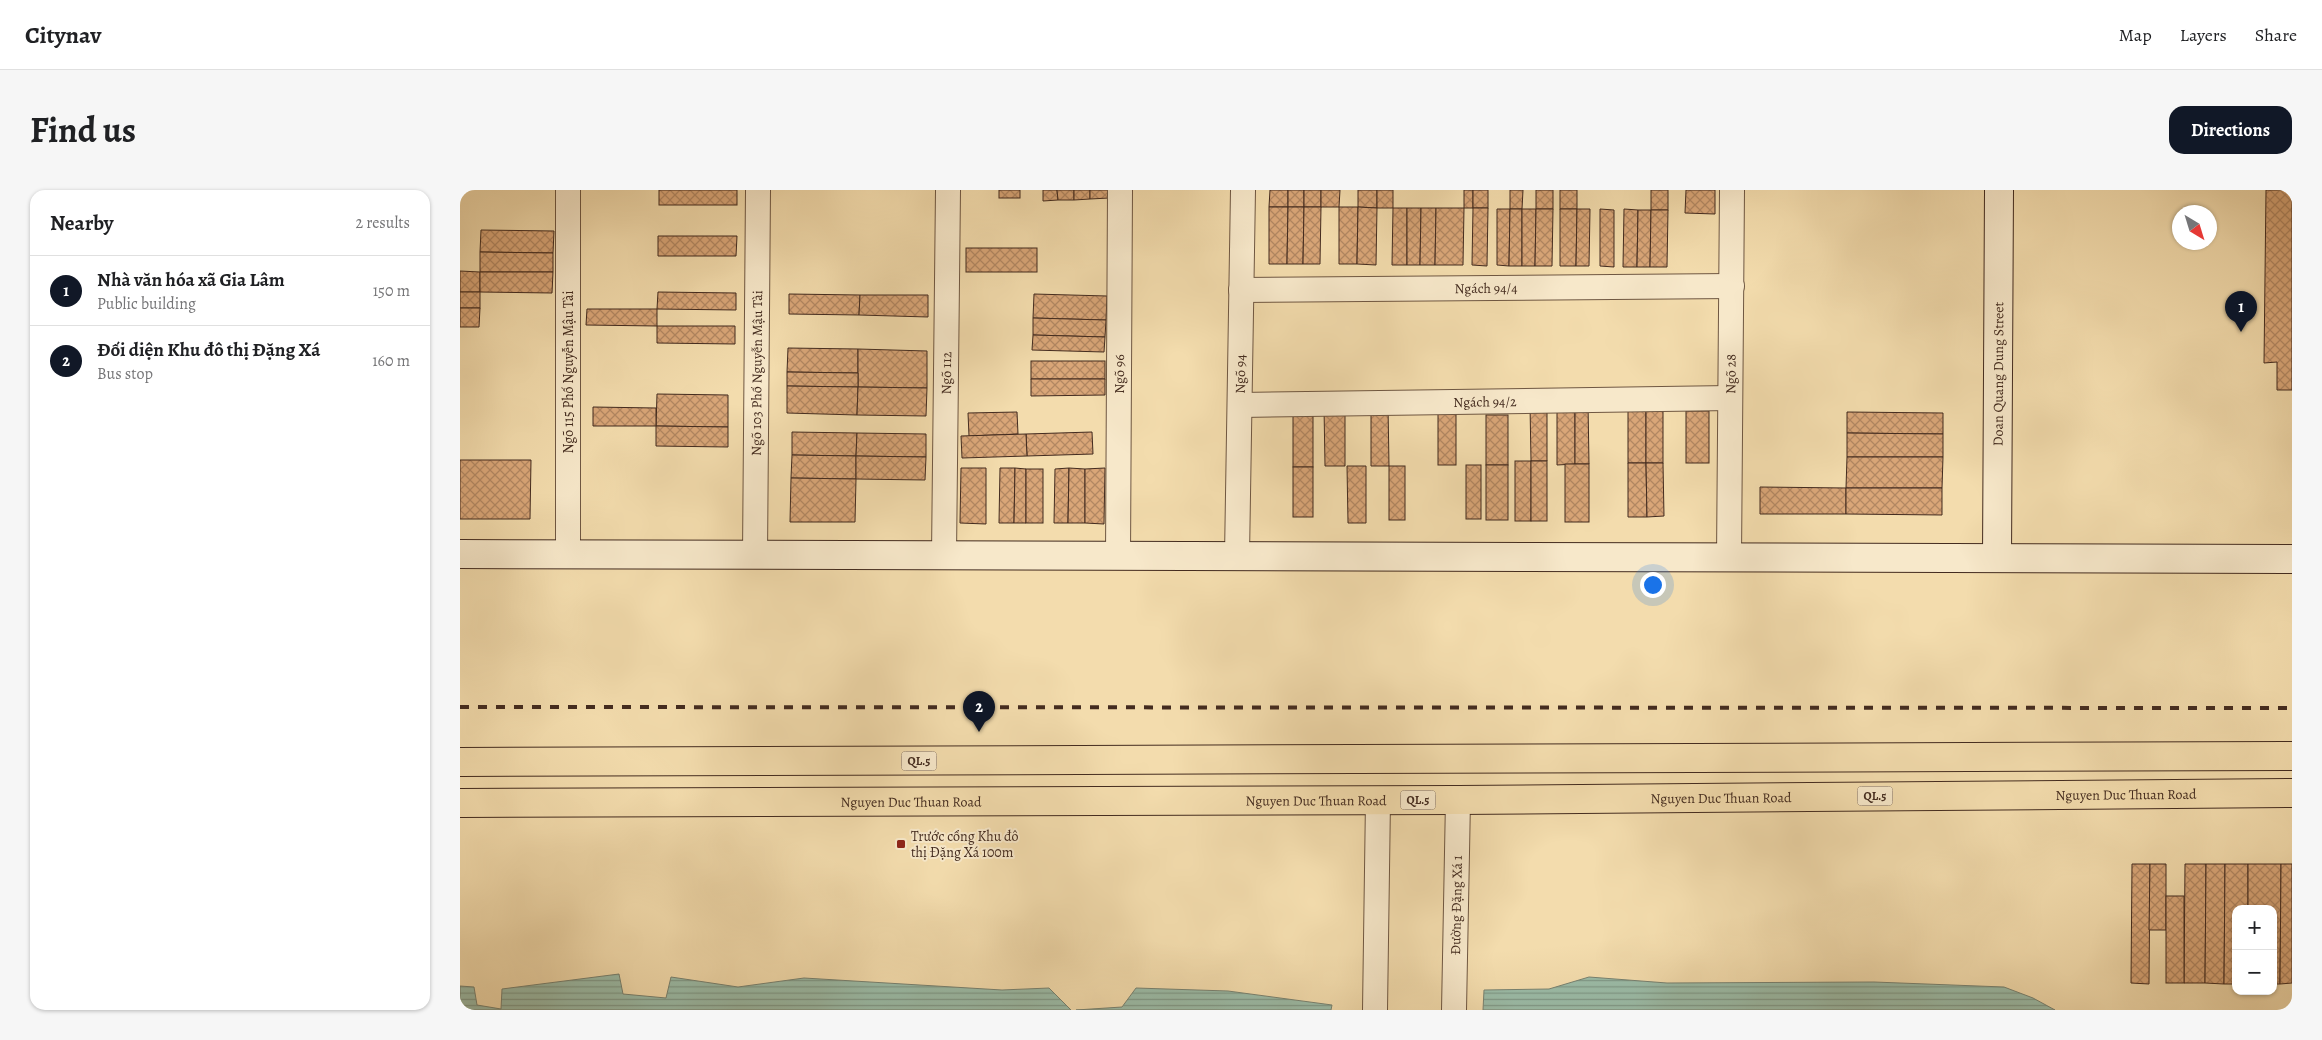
<!DOCTYPE html>
<meta charset="utf-8">
<style>
:root{--surface:#fff;--page:#f6f6f6;--text:#202124;--muted:#757577;--line:#e0e0e0;--accent:#111827}
body{margin:0;font-family:Alegreya,serif;background:var(--page);color:var(--text)}
.controls{position:absolute;right:15px;bottom:15px;display:grid;overflow:hidden;border-radius:10px;box-shadow:0 1px 4px #0004}
.controls button{width:45px;height:45px;display:grid;place-items:center;padding:0;border:0;border-bottom:1px solid var(--line);background:var(--surface);color:var(--text);font:25px sans-serif}
.compass{position:absolute;left:1712px;top:15px;width:45px;height:45px;border-radius:50%;background:var(--surface);box-shadow:0 1px 4px #0004;rotate:142deg}
.you{position:absolute;left:1192px;top:394px;width:18px;height:18px;margin:-12px;border:4px solid #fff;border-radius:50%;background:#1a73e8;box-shadow:0 0 0 8px #1a73e833}
.badge{display:grid;place-items:center;width:32px;height:32px;border-radius:50%;background:var(--accent);color:#fff;font-size:16px;font-weight:700}
.pin{position:absolute;translate:-50% -41px;filter:drop-shadow(0 1px 2px #0008)}
.pin::after{content:'';position:absolute;top:26px;width:18px;height:15px;background:inherit;clip-path:polygon(0 0,100% 0,50% 100%)}
.list{margin:0;padding:0;list-style:none}
h2{display:flex;justify-content:space-between;align-items:center;height:65px;margin:0;padding:0 20px;font-size:21px}
h2 small{font-size:16px;font-weight:400;color:var(--muted)}
.list li{display:grid;grid-template-columns:32px 1fr auto;gap:15px;align-items:center;box-sizing:border-box;height:70px;padding:0 20px;border-top:1px solid var(--line)}
.list b{display:block;font-size:19px;white-space:nowrap}
.list p{margin:0;font-size:16px;white-space:nowrap;color:var(--muted)}
.list em{font-size:16px;font-style:normal;color:var(--muted)}
.map{position:relative;flex:none;width:1832px;height:820px;overflow:hidden;border-radius:15px}
header{display:flex;align-items:center;gap:30px;box-sizing:border-box;height:70px;padding:0 25px;background:var(--surface);border-bottom:1px solid var(--line)}
header strong{font-size:24px}
nav{display:flex;gap:28px;margin-inline-start:auto;font-size:18px}
.intro{display:flex;align-items:center;justify-content:space-between;box-sizing:border-box;height:120px;padding:0 30px}
h1{margin:0;font-size:35px}
.button{padding:12px 22px;border-radius:15px;background:var(--accent);color:#fff;font-size:18px;font-weight:700}
main{display:flex;gap:30px;padding:0 30px}
aside{flex:1;background:var(--surface);border-radius:15px;box-shadow:0 1px 4px #0004}
.map>svg:first-child{display:block}
</style>
<header>
<strong>Citynav</strong>
<nav><a>Map</a><a>Layers</a><a>Share</a></nav>
</header>
<div class="intro"><h1>Find us</h1><a class="button">Directions</a></div>
<main>
<aside>
<h2>Nearby<small>2 results</small></h2>
<ul class="list">
<li><span class="badge">1</span><div><b>Nhà văn hóa xã Gia Lâm</b><p>Public building</p></div><em>150 m</em></li>
<li><span class="badge">2</span><div><b>Đối diện Khu đô thị Đặng Xá</b><p>Bus stop</p></div><em>160 m</em></li>
</ul>
</aside>
<div class="map">
<svg width="1832" height="820" viewBox="0 0 1832 820">
<defs>
<pattern id="water-rules" width="6" height="5" patternUnits="userSpaceOnUse" patternTransform="scale(1.25)"><rect width="6" height="5" fill="#9bbca8"/><path d="M0 2.5h6" fill="none" stroke="#809988"/></pattern>
<pattern id="building-cross-hatch" width="8" height="8" patternUnits="userSpaceOnUse" patternTransform="scale(1.25)"><rect width="8" height="8" fill="#d9a678"/><path d="M0 0l8 8M0 8l8-8" fill="none" stroke="#b28762"/></pattern>
</defs>
<rect width="100%" height="100%" fill="#f3dcad"/>
<filter id="stains"><feTurbulence type="fractalNoise" baseFrequency=".004" numOctaves="4"/><feColorMatrix values="0 0 0 0 .2 0 0 0 0 .09 0 0 0 0 .02 0 0 0 .5 -.17"/></filter>
<radialGradient id="worn" r=".72"><stop offset=".6" stop-color="#630" stop-opacity="0"/><stop offset="1" stop-color="#630" stop-opacity=".3"/></radialGradient>
<g fill="url(#water-rules)" stroke="#788271">
<polygon points="159,784 163,804 206,808 211,787 278,797 344,788 542,800 589,798 611,820 0,820 0,796 14,797 17,815 41,819 42,799"/>
<polygon points="1129,787 1207,793 1414,792 1544,797 1573,808 1595,820 1023,820 1024,800 1089,799"/>
<polygon points="676,798 768,801 872,815 871,820 616,820 662,817"/>
</g>
<g fill="url(#building-cross-hatch)" stroke="#432b1f">
<rect x="199" y="0" width="78" height="15"/>
<rect x="539" y="0" width="21" height="8"/>
<polygon points="583,0 597,0 598,10 583,11"/>
<polygon points="597,0 614,0 614,10 598,10"/>
<polygon points="614,0 630,0 630,9 614,10"/>
<polygon points="630,0 648,0 649,8 630,9"/>
<polygon points="810,0 828,0 828,17 809,17"/>
<rect x="828" y="0" width="16" height="17"/>
<rect x="844" y="0" width="17" height="17"/>
<polygon points="861,0 880,0 879,17 861,17"/>
<polygon points="898,0 917,0 917,18 898,17"/>
<rect x="917" y="0" width="16" height="18"/>
<rect x="1004" y="0" width="9" height="18"/>
<rect x="1013" y="0" width="15" height="18"/>
<polygon points="1050,0 1063,0 1062,19 1050,19"/>
<rect x="1076" y="0" width="17" height="19"/>
<rect x="1100" y="0" width="17" height="19"/>
<rect x="1191" y="0" width="17" height="20"/>
<polygon points="1226,0 1255,0 1255,24 1225,23"/>
<polygon points="1806,0 1832,0 1832,200 1817,200 1817,172 1804,173"/>
<polygon points="809,17 828,17 827,74 809,74"/>
<polygon points="828,17 844,17 843,74 827,74"/>
<polygon points="844,17 861,17 860,74 843,74"/>
<polygon points="879,17 898,17 897,74 879,74"/>
<polygon points="898,17 917,18 916,75 897,74"/>
<polygon points="933,18 947,18 947,75 932,75"/>
<polygon points="947,18 961,18 960,75 947,75"/>
<polygon points="961,18 976,18 975,75 960,75"/>
<polygon points="976,18 1004,18 1003,75 975,75"/>
<polygon points="1013,18 1028,18 1027,76 1012,75"/>
<polygon points="1037,19 1050,19 1049,76 1037,75"/>
<polygon points="1050,19 1062,19 1062,76 1049,76"/>
<polygon points="1062,19 1076,19 1075,76 1062,76"/>
<polygon points="1076,19 1093,19 1092,76 1075,76"/>
<polygon points="1100,19 1117,19 1116,76 1100,76"/>
<polygon points="1117,19 1130,19 1129,76 1116,76"/>
<polygon points="1140,19 1154,20 1154,77 1140,76"/>
<polygon points="1164,19 1178,20 1177,77 1163,77"/>
<polygon points="1178,20 1191,20 1190,77 1177,77"/>
<polygon points="1191,20 1208,20 1207,77 1190,77"/>
<polygon points="21,40 94,41 93,63 20,62"/>
<polygon points="198,46 277,46 276,66 198,66"/>
<rect x="506" y="58" width="71" height="24"/>
<polygon points="20,62 93,63 93,82 20,82"/>
<polygon points="0,81 20,82 20,102 0,102"/>
<polygon points="20,82 93,82 92,103 20,102"/>
<rect x="0" y="102" width="20" height="16"/>
<polygon points="198,102 276,103 276,120 197,119"/>
<polygon points="329,104 400,105 399,125 329,124"/>
<polygon points="574,104 647,106 646,130 573,128"/>
<polygon points="400,105 468,105 468,127 399,125"/>
<polygon points="0,118 20,118 19,137 0,137"/>
<polygon points="127,119 197,119 197,136 126,135"/>
<polygon points="573,128 646,130 645,147 573,145"/>
<polygon points="197,136 275,136 275,154 197,153"/>
<polygon points="573,145 645,147 644,162 572,160"/>
<polygon points="328,158 398,159 398,183 327,182"/>
<polygon points="398,159 467,161 467,198 398,197"/>
<rect x="571" y="171" width="74" height="18"/>
<polygon points="327,182 398,183 398,197 327,196"/>
<polygon points="571,189 645,189 645,205 571,206"/>
<polygon points="327,196 398,197 397,225 327,223"/>
<polygon points="398,197 467,198 466,226 397,225"/>
<polygon points="197,204 268,205 268,237 196,236"/>
<polygon points="1097,214 1115,214 1115,274 1097,275"/>
<polygon points="1115,214 1128,214 1129,274 1115,274"/>
<rect x="1168" y="214" width="18" height="59"/>
<rect x="1186" y="214" width="17" height="59"/>
<rect x="978" y="215" width="18" height="60"/>
<polygon points="1070,215 1087,215 1087,271 1071,271"/>
<polygon points="911,216 928,216 929,276 911,276"/>
<polygon points="133,217 196,218 196,236 133,236"/>
<rect x="833" y="217" width="20" height="60"/>
<polygon points="864,217 885,217 885,276 865,276"/>
<rect x="1226" y="221" width="23" height="52"/>
<polygon points="557,222 558,244 509,246 508,223"/>
<polygon points="1387,222 1483,223 1483,244 1387,243"/>
<rect x="1026" y="225" width="22" height="50"/>
<polygon points="196,236 268,237 268,257 196,256"/>
<polygon points="332,242 397,243 396,266 332,265"/>
<polygon points="632,242 633,264 567,266 566,244"/>
<polygon points="397,243 466,244 466,267 396,266"/>
<polygon points="1387,243 1483,244 1483,267 1387,267"/>
<polygon points="566,244 567,266 502,268 501,246"/>
<polygon points="332,265 396,266 396,289 331,288"/>
<polygon points="396,266 466,267 465,290 396,289"/>
<polygon points="1387,267 1483,267 1482,298 1386,298"/>
<polygon points="0,270 71,270 70,329 0,329"/>
<rect x="1055" y="271" width="16" height="60"/>
<rect x="1071" y="271" width="16" height="60"/>
<polygon points="1168,273 1186,273 1187,327 1168,327"/>
<polygon points="1186,273 1203,273 1204,326 1187,327"/>
<rect x="1105" y="274" width="24" height="58"/>
<rect x="1006" y="275" width="15" height="54"/>
<rect x="1026" y="275" width="22" height="55"/>
<polygon points="887,276 906,276 906,333 888,333"/>
<rect x="929" y="276" width="16" height="54"/>
<rect x="833" y="277" width="20" height="50"/>
<polygon points="501,278 526,278 526,334 500,333"/>
<polygon points="540,278 555,278 554,333 539,333"/>
<polygon points="555,278 566,279 566,333 554,333"/>
<polygon points="609,278 608,333 594,333 595,279"/>
<polygon points="609,278 625,279 625,333 608,333"/>
<polygon points="645,278 644,334 625,333 625,279"/>
<rect x="566" y="279" width="17" height="54"/>
<polygon points="331,288 396,289 395,332 330,332"/>
<polygon points="1300,297 1386,298 1386,324 1300,324"/>
<polygon points="1386,298 1482,298 1482,325 1386,324"/>
<polygon points="1672,674 1690,674 1689,794 1671,793"/>
<polygon points="1690,674 1706,674 1706,740 1689,740"/>
<polygon points="1725,674 1746,674 1745,793 1724,793"/>
<polygon points="1746,674 1765,674 1764,794 1745,793"/>
<polygon points="1765,674 1788,674 1788,719 1776,719 1776,794 1764,794"/>
<polygon points="1788,674 1821,674 1820,794 1813,794 1813,719 1788,719"/>
<polygon points="1821,674 1832,674 1832,793 1820,794"/>
<rect x="1706" y="706" width="18" height="87"/>
</g>
<g fill="none" stroke-linecap="round" stroke-linejoin="round">
<g stroke="#6f5742" stroke-width="26">
<g id="street">
<path id="s1" d="M781 100 1272 96"/>
<path id="s2" d="M780 215 1270 208"/>
<polyline points="108,364 108,0"/>
<path id="s3" d="M295 365 298 0"/>
<path id="s4" d="M484 365 488 0"/>
<path id="s5" d="M658 366 660 0"/>
<path id="s6" d="M777 366 783 0"/>
<path id="s7" d="M1269 368 1272 0"/>
<polyline points="915,820 918,610"/>
<path id="s8" d="M994 820 998 610"/>
</g>
</g>
<g stroke="#432b1f" stroke-width="30">
<g id="secondary">
<polyline points="0,364 1832,369"/>
<path id="s9" d="M1537 368 1539 0"/>
</g>
</g>
<g stroke="#432b1f" stroke-width="30">
<g id="highway">
<polyline points="0,572 1832,566"/>
<path id="s10" d="M0 613 998 610 1832 603"/>
</g>
</g>
<use href="#street" stroke="#f7e8ca" stroke-width="24"/>
<use href="#secondary" stroke="#f7e8ca" stroke-width="28"/>
<use href="#highway" stroke="#f3dcad" stroke-width="28"/>
<polyline stroke="#432b1f" stroke-width="4" stroke-dasharray="9 9" stroke-linecap="butt" points="0,517 1832,518"/>
</g>
<rect fill="#8f2418" stroke="#f7e8ca" stroke-width="2" x="436" y="649" width="10" height="10" rx="2.5"/>
<g text-anchor="middle" stroke-width="4" stroke-linejoin="round" paint-order="stroke">
<g fill="#f7e8ca" stroke="#796452" stroke-width="1">
<rect x="441.5" y="561.5" width="35" height="19" rx="4"/>
<rect x="1397.5" y="596.5" width="35" height="19" rx="4"/>
<rect x="940.5" y="600.5" width="35" height="19" rx="4"/>
</g>
<g font-size="12" font-weight="bold" fill="#432b1f">
<text x="459" y="575">QL.5</text>
<text x="1415" y="610">QL.5</text>
<text x="958" y="614">QL.5</text>
</g>
<g font-size="14" fill="#432b1f" stroke="#f7e8ca">
<text dy="5" stroke="none"><textPath href="#s1" startOffset="245">Ngách 94/4</textPath></text>
<text transform="translate(108 182) rotate(-90)" y="5">Ngõ 115 Phố Nguyễn Mậu Tài</text>
<text dy="5" stroke="none"><textPath href="#s3" startOffset="182">Ngõ 103 Phố Nguyễn Mậu Tài</textPath></text>
<text dy="5" stroke="none"><textPath href="#s4" startOffset="182">Ngõ 112</textPath></text>
<text dy="5" stroke="none"><textPath href="#s5" startOffset="182">Ngõ 96</textPath></text>
<text dy="5" stroke="none"><textPath href="#s6" startOffset="182">Ngõ 94</textPath></text>
<text dy="5" stroke="none"><textPath href="#s7" startOffset="184">Ngõ 28</textPath></text>
<text dy="5" stroke="none"><textPath href="#s9" startOffset="184">Doan Quang Dung Street</textPath></text>
<text dy="5" stroke="none"><textPath href="#s2" startOffset="245">Ngách 94/2</textPath></text>
<text dy="5" stroke="none"><textPath href="#s10" startOffset="1666">Nguyen Duc Thuan Road</textPath></text>
<text dy="5" stroke="none"><textPath href="#s10" startOffset="1261">Nguyen Duc Thuan Road</textPath></text>
<text dy="5" stroke="none"><textPath href="#s10" startOffset="856">Nguyen Duc Thuan Road</textPath></text>
<text dy="5" stroke="none"><textPath href="#s10" startOffset="451">Nguyen Duc Thuan Road</textPath></text>
<text dy="5" stroke="none"><textPath href="#s8" startOffset="105">Đường Đặng Xá 1</textPath></text>
</g>
<g font-size="14" fill="#432b1f" stroke="#f7e8ca" text-anchor="start">
<text x="451" y="651">Trước cổng Khu đô<tspan x="451" dy="16">thị Đặng Xá 100m</tspan></text>
</g>
</g>
<rect width="100%" height="100%" filter="url(#stains)"/>
<rect width="100%" height="100%" fill="url(#worn)"/>
</svg>
<div class="controls">
<button>+</button>
<button>−</button>
</div>
<svg class="compass" viewBox="-18 -18 36 36"><path d="M0-13l5 13h-10z" fill="#e53935"/><path d="M0 13l5-13h-10z" fill="#757577"/></svg>
<div class="you"></div>
<div class="pin badge" style="left:1781px;top:142px">1</div>
<div class="pin badge" style="left:519px;top:542px">2</div>
</div>
</main>
